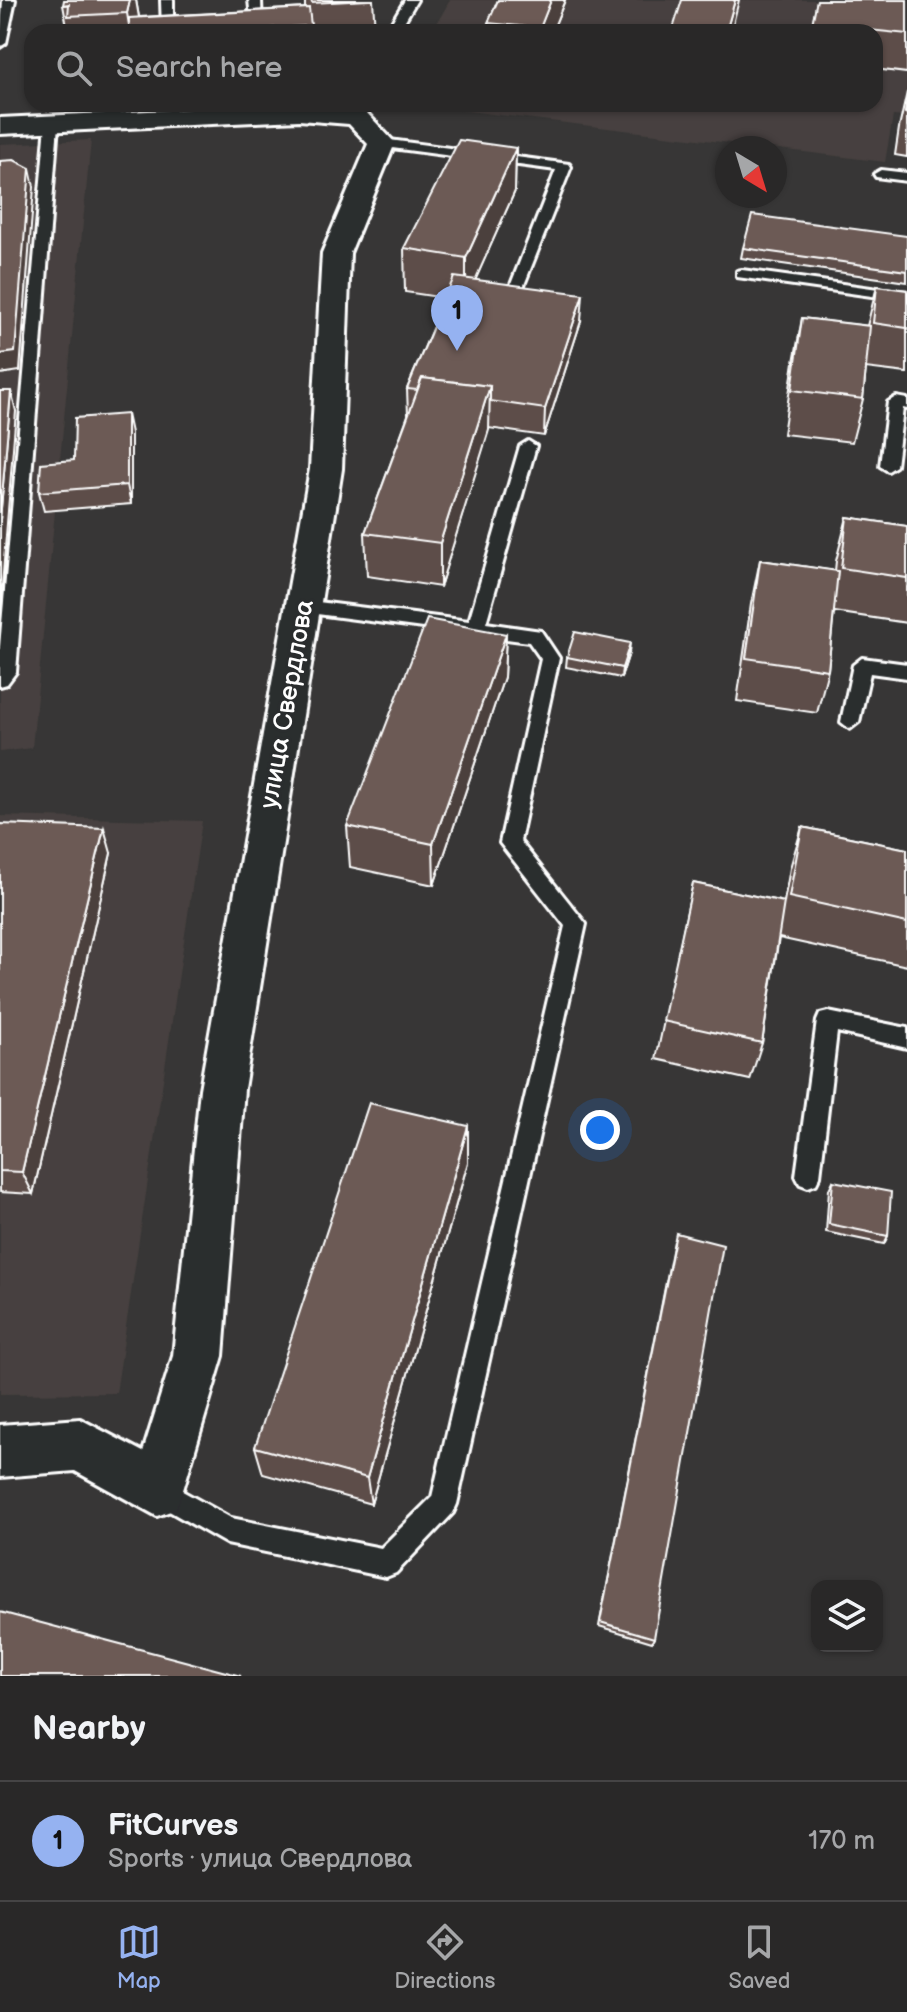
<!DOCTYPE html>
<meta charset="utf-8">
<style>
:root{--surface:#292828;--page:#313030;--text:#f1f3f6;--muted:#a5a6a8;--line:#454445;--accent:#95b2f1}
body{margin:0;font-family:"Balsamiq Sans",sans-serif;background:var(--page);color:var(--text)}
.controls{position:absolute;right:24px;bottom:24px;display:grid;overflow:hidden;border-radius:16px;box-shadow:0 2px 6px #0004}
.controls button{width:72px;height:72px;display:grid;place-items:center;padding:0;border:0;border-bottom:2px solid var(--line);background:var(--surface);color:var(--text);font:40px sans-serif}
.compass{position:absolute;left:715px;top:136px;width:72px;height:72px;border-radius:50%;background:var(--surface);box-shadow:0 2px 6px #0004;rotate:142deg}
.you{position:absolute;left:600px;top:1130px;width:28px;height:28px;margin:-20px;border:6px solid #fff;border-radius:50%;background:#1a73e8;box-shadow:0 0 0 12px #1a73e833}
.badge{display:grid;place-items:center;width:52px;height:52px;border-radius:50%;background:var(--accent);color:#111;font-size:26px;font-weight:700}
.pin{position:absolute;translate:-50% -66px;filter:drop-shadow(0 2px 4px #0008)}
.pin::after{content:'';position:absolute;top:42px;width:28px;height:24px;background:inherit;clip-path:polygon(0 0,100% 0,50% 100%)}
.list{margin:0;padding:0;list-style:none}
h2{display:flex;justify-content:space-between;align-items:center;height:104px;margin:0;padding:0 32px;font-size:34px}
h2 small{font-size:26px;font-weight:400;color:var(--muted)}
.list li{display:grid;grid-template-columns:52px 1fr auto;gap:24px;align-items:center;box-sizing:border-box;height:120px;padding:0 32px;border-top:2px solid var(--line)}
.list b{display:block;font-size:30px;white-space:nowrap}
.list p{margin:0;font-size:26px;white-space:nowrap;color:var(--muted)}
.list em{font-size:26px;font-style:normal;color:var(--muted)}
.icon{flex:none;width:44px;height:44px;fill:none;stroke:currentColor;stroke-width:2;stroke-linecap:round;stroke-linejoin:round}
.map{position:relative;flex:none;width:907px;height:1676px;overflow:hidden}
.search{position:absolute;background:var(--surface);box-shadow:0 2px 6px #0004;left:24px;right:24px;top:24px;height:88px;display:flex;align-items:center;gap:20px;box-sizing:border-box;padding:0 28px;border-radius:24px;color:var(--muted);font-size:30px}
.sheet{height:224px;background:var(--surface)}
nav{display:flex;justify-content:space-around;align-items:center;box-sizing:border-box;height:112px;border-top:2px solid var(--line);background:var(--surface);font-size:22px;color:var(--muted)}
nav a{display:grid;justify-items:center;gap:4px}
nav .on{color:var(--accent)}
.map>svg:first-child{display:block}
</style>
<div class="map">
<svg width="907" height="1676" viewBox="0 0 907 1676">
<rect width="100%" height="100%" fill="#373636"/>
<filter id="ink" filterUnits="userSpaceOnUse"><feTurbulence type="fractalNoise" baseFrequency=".0125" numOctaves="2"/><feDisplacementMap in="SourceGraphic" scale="16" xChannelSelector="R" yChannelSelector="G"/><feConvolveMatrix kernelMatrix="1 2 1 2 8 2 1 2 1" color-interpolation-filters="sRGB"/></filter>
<g filter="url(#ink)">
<g fill="#47413f">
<polygon points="450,0 907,0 907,117 893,116 885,162 411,104 875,104 875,32 432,32"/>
<polygon points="91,140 32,748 0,752 0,144"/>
<polygon points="0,816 202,821 116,1393 0,1394"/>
</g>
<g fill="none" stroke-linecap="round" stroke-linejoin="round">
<g stroke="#fff" stroke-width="6">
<g id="lane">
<polygon points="3,0 15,0 6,43 0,47"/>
<polygon points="161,0 173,0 173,32 162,30"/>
<polygon points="249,0 261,0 262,29 252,26"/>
<polygon points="405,0 417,0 398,32 386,32"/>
<polygon points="354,104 366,104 362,120 351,117"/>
<polygon points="52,120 58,124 16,672 7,684 0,686 0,647 46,124"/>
<polygon points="382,139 569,164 571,167 520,295 508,292 556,170 377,146 375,143"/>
<polygon points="881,170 907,173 907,181 876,177 874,174"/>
<polygon points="742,270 907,293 907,301 737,277 737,271"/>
<polygon points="896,397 907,399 907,409 903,408 896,466 888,471 880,466 888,402"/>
<polygon points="528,441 536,446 486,623 541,631 559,658 520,841 586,924 457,1504 453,1513 396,1573 386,1577 227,1544 148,1499 144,1490 148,1481 157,1477 231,1518 381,1548 432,1497 565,926 500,843 541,659 529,642 302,612 293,606 302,600 469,621 520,446"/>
<polygon points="862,658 907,664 907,678 870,673 859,722 850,729 841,722 853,665"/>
<polygon points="828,1012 907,1028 907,1048 837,1032 820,1176 816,1184 808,1187 800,1184 796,1176 817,1021 820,1014"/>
</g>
</g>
<g stroke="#fff" stroke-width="6">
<polygon id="street" points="299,104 366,112 395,143 350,253 342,469 244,1089 223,1356 183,1490 176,1509 157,1516 75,1471 0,1477 0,1425 80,1419 143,1452 173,1356 200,1089 310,469 322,253 368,144 349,124 299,120 0,134 0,118"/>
</g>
<use href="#lane" fill="#2a2d2e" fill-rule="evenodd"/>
<use href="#street" fill="#2a2d2e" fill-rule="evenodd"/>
</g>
<g fill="#5d4d49" stroke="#fff" stroke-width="2">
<polygon points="136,0 139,17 305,8 305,0 373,0 375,31 370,31 370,32 68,32 63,5"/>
<polygon points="498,0 565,0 552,32 488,32 488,23"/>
<polygon points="817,0 907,0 907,73 875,69 875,32 811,32"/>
<polygon points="907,92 907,157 895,155 899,128"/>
<polygon points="516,148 515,191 475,280 581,321 544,436 489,428 440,587 367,576 365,533 408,415 407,389 445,298 405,292 404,248"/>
<polygon points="907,236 907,282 741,258 743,248"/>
<polygon points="877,286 907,290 907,373 866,368 863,399 852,442 783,434 794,362 802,318 867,326"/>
<polygon points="131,433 131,504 44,511 39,492 74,460"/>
<polygon points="847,517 907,526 907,623 834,612 828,670 817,713 737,701 751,604 760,560 835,571 836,561"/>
<polygon points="506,634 504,677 434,885 350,867 347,826"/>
<polygon points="629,653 621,678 566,667 567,657"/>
<polygon points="0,824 111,853 33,1194 0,1192"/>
<polygon points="802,827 907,849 907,966 779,938 762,1043 750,1080 656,1059 693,883 784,902 790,868"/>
<polygon points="468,1126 468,1162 371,1504 263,1474 255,1447"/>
<polygon points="833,1181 888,1236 884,1244 826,1232 829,1189"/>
<polygon points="674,1241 654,1638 652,1642 599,1626"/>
</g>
<g fill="#4c3f3c" stroke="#fff" stroke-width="2">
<polygon points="130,0 136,0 140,23 130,32 127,13"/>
<polygon points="551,0 565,0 552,32 539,32 540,28"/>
<polygon points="735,0 739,0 731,32 726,32"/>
<polygon points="516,148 515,191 466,301 466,258"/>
<polygon points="30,168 34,187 20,371 0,374 0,354"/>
<polygon points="583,294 581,321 544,436 545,409"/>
<polygon points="490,386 489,430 440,587 440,543"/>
<polygon points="11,391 16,411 0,611 0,520"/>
<polygon points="127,414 131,433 131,504 127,485"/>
<polygon points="506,634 504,677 434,885 433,844"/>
<polygon points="630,643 629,653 621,678 622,668"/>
<polygon points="104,828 111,853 33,1194 22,1172"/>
<polygon points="468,1126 468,1162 371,1504 367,1478"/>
</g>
<g fill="#6c5a55" stroke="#fff" stroke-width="2">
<polygon points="64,0 130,0 127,13 68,16 69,4 63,5"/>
<polygon points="311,0 369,0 312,3"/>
<polygon points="498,0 551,0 540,28 488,23"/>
<polygon points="682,0 735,0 726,32 672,32"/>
<polygon points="817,0 907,0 907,34 812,24"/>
<polygon points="309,8 311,26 270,28 266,32 129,32 129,18"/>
<polygon points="907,96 907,114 905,113"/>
<polygon points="459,140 516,148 466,258 404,248"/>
<polygon points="14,160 30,168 15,352 0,354 0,161"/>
<polygon points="752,215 907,236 907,271 743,248"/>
<polygon points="454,277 583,294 545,409 490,401 490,386 422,378 417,390 407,389"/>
<polygon points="877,286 907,290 907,328 873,323"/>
<polygon points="802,318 870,326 863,399 792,390"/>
<polygon points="422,378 490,386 440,543 365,533"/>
<polygon points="0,391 11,391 0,520"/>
<polygon points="127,414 127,485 39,492 41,463 74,460 75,418"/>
<polygon points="847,517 907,526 907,578 841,568"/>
<polygon points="760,560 838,571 828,670 746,658"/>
<polygon points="427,619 506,634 433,844 347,826"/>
<polygon points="575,632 630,643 622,668 567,657"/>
<polygon points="0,824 104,828 22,1172 0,1171"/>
<polygon points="802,827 907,849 907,923 789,897"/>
<polygon points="693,883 784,902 762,1043 663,1021"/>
<polygon points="369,1103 468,1126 367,1478 255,1447"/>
<polygon points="833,1181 891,1192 888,1236 829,1224"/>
<polygon points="676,1233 723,1245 654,1638 600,1622"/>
<polygon points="0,1612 241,1676 0,1676"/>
</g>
</g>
<g text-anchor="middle" stroke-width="6" stroke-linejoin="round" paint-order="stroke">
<g font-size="26" fill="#fff" stroke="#2a2d2e">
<text transform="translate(286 704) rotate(-80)" y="9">улица Свердлова</text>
</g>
</g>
</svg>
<div class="controls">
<button><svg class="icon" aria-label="layers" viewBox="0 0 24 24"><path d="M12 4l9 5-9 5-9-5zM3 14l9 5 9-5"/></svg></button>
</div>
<svg class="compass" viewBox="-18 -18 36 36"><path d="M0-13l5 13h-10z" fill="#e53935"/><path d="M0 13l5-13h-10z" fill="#a5a6a8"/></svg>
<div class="you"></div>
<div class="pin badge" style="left:457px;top:351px">1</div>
<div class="search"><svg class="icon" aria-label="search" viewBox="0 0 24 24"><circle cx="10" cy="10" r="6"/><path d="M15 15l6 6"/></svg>Search here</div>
</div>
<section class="sheet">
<h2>Nearby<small></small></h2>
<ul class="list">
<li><span class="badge">1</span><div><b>FitCurves</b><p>Sports · улица Свердлова</p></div><em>170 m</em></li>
</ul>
</section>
<nav>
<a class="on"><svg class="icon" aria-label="map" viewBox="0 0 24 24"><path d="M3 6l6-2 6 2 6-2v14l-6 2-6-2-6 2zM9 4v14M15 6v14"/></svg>Map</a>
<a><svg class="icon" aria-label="directions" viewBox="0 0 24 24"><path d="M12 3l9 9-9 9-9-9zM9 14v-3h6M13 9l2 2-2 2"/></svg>Directions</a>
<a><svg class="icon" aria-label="saved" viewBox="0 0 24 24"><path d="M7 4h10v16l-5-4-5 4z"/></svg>Saved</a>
</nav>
